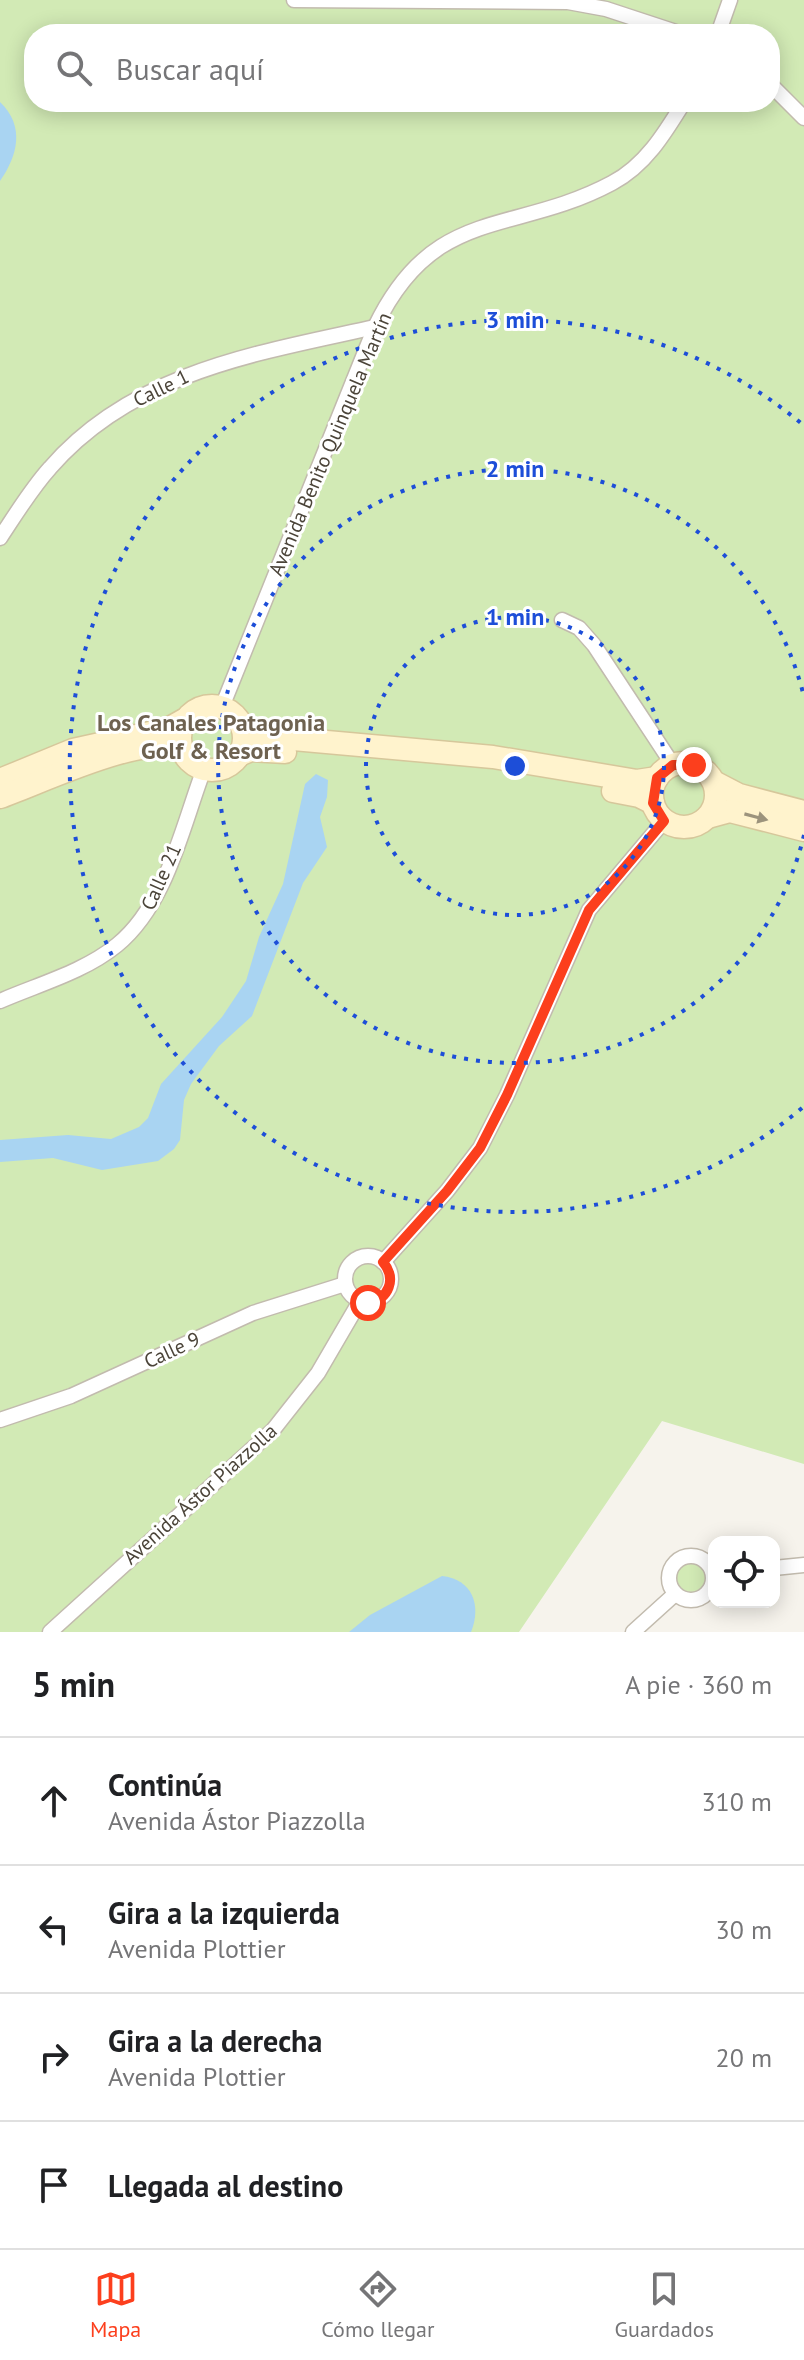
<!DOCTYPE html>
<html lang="es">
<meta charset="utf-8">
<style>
:root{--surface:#fff;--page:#f2f2f2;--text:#202124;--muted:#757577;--line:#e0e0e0;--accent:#fc3f1d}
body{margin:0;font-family:"PT Sans",sans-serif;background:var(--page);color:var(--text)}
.controls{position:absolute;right:24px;bottom:24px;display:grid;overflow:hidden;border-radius:16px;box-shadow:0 4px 20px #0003}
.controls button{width:72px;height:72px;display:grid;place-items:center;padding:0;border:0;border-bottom:2px solid var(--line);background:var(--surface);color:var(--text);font:40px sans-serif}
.stop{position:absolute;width:24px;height:24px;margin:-18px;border:6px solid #fc3f1d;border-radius:50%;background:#fff}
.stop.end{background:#fc3f1d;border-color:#fff;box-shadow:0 2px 8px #0008}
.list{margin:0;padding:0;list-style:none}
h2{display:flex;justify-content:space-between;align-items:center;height:104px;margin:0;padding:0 32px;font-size:34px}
h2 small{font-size:26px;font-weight:400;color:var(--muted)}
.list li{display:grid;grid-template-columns:52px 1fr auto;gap:24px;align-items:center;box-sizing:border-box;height:128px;padding:0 32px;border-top:2px solid var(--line)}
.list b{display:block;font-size:30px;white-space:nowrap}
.list p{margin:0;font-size:26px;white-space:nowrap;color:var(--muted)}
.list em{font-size:26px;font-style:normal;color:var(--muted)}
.icon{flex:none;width:44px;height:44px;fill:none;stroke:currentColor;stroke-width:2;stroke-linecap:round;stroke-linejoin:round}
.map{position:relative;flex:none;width:804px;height:1632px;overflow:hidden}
.search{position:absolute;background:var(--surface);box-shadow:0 4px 20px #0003;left:24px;right:24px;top:24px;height:88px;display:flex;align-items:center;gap:20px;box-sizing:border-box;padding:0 28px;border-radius:32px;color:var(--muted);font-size:30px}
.sheet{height:616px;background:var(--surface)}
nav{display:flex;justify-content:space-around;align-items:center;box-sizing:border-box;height:112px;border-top:2px solid var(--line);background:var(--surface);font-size:22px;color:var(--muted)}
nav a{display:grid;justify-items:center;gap:4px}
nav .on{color:var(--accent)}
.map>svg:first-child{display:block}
</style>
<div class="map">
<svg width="804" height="1632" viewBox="0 0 804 1632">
<rect width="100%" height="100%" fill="#f6f3ec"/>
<g fill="#d2eab5" fill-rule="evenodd">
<path d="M0 0H804V1464L662 1421 519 1632H0ZM34 34H770V102H34Z"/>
<circle cx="691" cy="1578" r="15"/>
</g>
<g fill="#a9d4f2">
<path d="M0 102C25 126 18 155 0 181Z"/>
<polygon points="316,774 328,780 327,797 320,817 327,847 303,883 252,1016 219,1046 191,1084 184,1100 180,1140 174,1149 158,1161 102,1170 53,1158 0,1162 0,1140 68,1135 111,1139 139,1127 148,1118 161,1084 222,1017 246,981 259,937 283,884 305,784"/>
<path d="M442 1576C472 1579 482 1605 471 1632H349L370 1615Z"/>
</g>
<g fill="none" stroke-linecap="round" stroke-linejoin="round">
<g stroke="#c2bbae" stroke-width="17">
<g id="street">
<polyline points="294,0 568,2 606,9 682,34"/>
<polyline points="718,34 730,0"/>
<polyline points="770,84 804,118"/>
<path d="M0 538C16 514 31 489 50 468 133 372 258 353 375 327"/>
<polyline points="562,620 579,628 594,645 673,765"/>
<path d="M222 707 375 327C434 204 513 236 612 183 645 166 665 133 684 102"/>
<path d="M0 1001C39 984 84 972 117 945 167 904 182 827 204 769"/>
<circle cx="368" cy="1279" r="23"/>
<polyline points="383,1262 447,1191 480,1148 507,1095 589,910 664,821"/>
<polyline points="0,1420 71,1396 253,1313 345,1284"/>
<circle cx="691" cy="1578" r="22"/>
<polyline points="774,1568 804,1565"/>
<polyline points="50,1632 273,1430 318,1373 360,1301"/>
<polyline points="633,1632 675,1594"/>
</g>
</g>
<g stroke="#d6c79b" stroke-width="25">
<g id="secondary">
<circle cx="212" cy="738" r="32"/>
<polyline points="241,724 260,736 493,757 637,781 657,778"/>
<polyline points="239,755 251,750 285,752"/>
<circle cx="684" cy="795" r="32"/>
<polyline points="0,780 73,750 168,729 184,720"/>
<polyline points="714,782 739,795 804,812"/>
<polyline points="613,791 639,796 653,803"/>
<path d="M0 797C36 785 150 729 182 751"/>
<polyline points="708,817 730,811 804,830"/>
</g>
</g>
<use href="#street" stroke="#fff" stroke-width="14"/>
<use href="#secondary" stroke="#fff3cd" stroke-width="22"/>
</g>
<defs><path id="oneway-solid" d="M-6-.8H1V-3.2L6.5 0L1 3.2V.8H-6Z" transform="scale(2)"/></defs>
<use fill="#9c937c" href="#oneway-solid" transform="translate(756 817) rotate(15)"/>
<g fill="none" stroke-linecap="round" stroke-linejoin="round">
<path stroke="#fc3f1d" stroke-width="10" d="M368 1303C389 1299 397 1279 383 1262L447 1191 480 1148 507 1095 589 910 664 821 653 803 657 778 673 765H694"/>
</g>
<g fill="none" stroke="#1d4ed8" stroke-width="4" stroke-dasharray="4 8">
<circle cx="515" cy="766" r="149"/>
<path d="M804 835A297 297 0 1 1 804 697"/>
<path d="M802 1108A446 446 0 1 1 802 424"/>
</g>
<g text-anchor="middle" stroke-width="6" stroke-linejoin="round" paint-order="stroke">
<g font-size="20" fill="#4b4439" stroke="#fff">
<text transform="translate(161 388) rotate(-26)" y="7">Calle 1</text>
<text transform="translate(330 444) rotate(-67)" y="7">Avenida Benito Quinquela Martín</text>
<text transform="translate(161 877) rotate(-66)" y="7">Calle 21</text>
<text transform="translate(172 1350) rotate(-25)" y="7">Calle 9</text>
<text transform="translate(200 1494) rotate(-42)" y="7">Avenida Ástor Piazzolla</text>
</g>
<g font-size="24" font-weight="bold" fill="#6e6250" stroke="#fff">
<text x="211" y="731">Los Canales Patagonia<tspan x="211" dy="28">Golf &amp; Resort</tspan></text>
</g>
</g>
<circle cx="515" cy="766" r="12" fill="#1d4ed8" stroke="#fff" stroke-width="4"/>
<g font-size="24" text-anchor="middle" font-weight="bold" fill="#1d4ed8" stroke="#fff" stroke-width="6" stroke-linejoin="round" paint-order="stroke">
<text x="515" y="328">3 min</text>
<text x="515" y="477">2 min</text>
<text x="515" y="625">1 min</text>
</g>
</svg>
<div class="controls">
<button><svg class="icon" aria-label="locate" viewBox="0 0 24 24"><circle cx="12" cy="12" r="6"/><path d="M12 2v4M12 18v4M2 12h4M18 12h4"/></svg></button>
</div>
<div class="stop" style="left:368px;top:1303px"></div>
<div class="stop end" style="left:694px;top:765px"></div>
<div class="search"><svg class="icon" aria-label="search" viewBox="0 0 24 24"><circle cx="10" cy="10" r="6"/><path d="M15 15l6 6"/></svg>Buscar aquí</div>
</div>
<section class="sheet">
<h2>5 min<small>A pie · 360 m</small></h2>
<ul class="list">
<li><svg class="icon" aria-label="ahead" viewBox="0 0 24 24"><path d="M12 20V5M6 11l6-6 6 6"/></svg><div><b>Continúa</b><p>Avenida Ástor Piazzolla</p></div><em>310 m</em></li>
<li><svg class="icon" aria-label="left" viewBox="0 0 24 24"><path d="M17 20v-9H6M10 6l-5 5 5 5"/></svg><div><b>Gira a la izquierda</b><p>Avenida Plottier</p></div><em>30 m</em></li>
<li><svg class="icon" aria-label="right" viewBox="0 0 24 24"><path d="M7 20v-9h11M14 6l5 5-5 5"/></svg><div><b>Gira a la derecha</b><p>Avenida Plottier</p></div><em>20 m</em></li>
<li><svg class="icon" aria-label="arrive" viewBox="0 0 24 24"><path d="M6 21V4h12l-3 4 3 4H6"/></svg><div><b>Llegada al destino</b></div></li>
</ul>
</section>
<nav>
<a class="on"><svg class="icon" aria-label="map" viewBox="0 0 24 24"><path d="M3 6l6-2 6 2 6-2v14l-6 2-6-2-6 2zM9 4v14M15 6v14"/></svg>Mapa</a>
<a><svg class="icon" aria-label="directions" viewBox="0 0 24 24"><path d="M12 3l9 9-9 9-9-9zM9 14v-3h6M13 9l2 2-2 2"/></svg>Cómo llegar</a>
<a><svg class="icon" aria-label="saved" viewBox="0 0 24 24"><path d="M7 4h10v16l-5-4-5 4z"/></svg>Guardados</a>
</nav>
